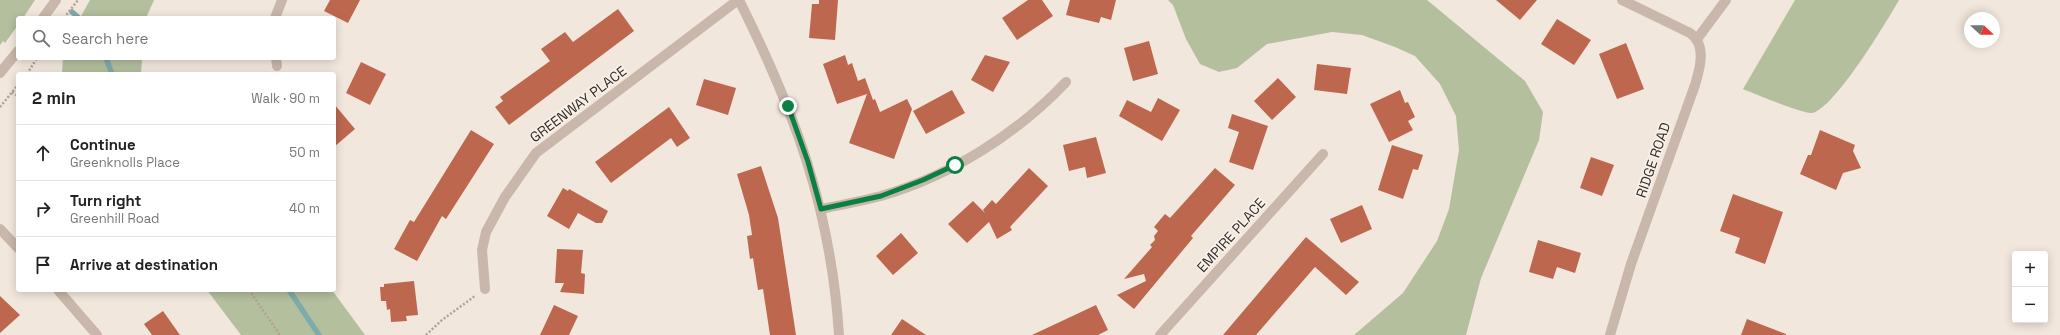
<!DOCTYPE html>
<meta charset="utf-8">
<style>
:root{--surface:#fff;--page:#f6f6f6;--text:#222;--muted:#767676;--line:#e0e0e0}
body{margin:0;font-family:"Space Grotesk",sans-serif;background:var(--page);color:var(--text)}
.controls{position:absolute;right:12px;bottom:12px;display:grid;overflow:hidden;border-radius:4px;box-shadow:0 2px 10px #0003}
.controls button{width:36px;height:36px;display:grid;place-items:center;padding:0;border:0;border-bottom:1px solid var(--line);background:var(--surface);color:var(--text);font:20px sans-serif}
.compass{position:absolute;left:1964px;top:12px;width:36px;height:36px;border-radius:50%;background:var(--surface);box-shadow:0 2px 10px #0003;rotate:112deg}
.stop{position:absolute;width:12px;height:12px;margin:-9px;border:3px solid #0b8043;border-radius:50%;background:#fff}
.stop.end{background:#0b8043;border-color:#fff;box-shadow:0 1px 4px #0008}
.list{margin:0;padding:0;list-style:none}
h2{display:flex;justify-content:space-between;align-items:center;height:52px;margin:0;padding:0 16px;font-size:17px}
h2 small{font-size:13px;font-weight:400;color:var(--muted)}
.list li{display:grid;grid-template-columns:26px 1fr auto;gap:12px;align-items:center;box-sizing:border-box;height:56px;padding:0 16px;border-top:1px solid var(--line)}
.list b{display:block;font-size:15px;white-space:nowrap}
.list p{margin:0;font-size:13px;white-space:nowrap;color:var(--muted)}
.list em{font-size:13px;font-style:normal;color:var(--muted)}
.icon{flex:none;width:22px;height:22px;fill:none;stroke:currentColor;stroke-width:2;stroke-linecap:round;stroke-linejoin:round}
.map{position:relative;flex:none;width:2060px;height:335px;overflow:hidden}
.search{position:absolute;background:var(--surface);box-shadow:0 2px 10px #0003;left:16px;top:16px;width:320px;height:44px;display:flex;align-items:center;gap:10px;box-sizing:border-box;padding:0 14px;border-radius:4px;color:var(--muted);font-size:15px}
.panel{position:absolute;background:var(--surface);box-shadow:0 2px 10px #0003;left:16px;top:72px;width:320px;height:220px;border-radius:4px}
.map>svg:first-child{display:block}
</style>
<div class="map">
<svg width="2060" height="335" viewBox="0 0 2060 335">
<rect width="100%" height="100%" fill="#f1e7dd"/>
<g fill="#b4bf9e">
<polygon points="0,0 35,0 23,18 18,18 18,25 5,43 3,41 0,45"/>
<polygon points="90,0 154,0 146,18 80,18"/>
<polygon points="1168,0 1427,0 1525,81 1543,112 1539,140 1481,278 1466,335 1354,335 1403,293 1437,241 1449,209 1459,150 1456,116 1440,84 1415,56 1395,47 1362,35 1332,32 1267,44 1237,68 1219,72 1200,64 1186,39 1173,5"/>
<path d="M1795 0H1899C1887 21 1834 109 1812 113 1803 114 1755 94 1743 89Z"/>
<polygon points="63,58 142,58 141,74 62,74"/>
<polygon points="207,290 332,290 365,335 241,335"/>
</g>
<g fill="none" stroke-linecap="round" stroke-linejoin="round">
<g stroke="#7eabac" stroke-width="5.5">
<polyline points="72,12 79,18"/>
<polyline points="106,58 112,74"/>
<polyline points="289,290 319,335"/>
</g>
</g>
<g fill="#bd674e">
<polygon points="330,0 360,0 348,23 324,11"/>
<polygon points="819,0 838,0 835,40 809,38 812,4 819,4"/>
<polygon points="1028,0 1042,0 1053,16 1017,40 1002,18"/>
<polygon points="1070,0 1116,0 1111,20 1101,17 1099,23 1066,15"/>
<polygon points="1496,0 1537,0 1520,20"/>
<polygon points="618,9 634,31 509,125 495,107 503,101 500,97 550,61 541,49 565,32 573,42"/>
<polygon points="1557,19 1591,40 1574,65 1541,44"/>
<polygon points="1149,41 1158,74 1133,81 1124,48"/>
<polygon points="1626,43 1644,89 1617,99 1599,54"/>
<polygon points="845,55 848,65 852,63 858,81 865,78 873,100 875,99 880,112 907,99 912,109 894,159 849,143 867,94 837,104 823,64"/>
<polygon points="985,55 1010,62 993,92 971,80"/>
<polygon points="361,62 386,74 370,105 346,93"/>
<polygon points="1317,64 1351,68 1347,94 1314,90"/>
<polygon points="1278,78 1296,97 1272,120 1254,101"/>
<polygon points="704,79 736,88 728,115 696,105"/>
<polygon points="952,90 965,113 926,134 913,111"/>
<polygon points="1400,90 1405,103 1408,102 1415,117 1408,121 1413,130 1389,142 1370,104"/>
<polygon points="1158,98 1180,110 1162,141 1119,116 1127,100 1151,112"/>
<polygon points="334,104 355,129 334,147"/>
<polygon points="669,107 690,138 677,147 671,138 611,183 595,162"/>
<polygon points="1232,114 1268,126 1253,170 1229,162 1239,132 1228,128"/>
<polygon points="471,130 494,144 446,219 442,216 417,261 394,249 410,220 414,222"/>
<polygon points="1820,130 1855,145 1853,151 1861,168 1843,173 1836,190 1800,174 1808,155 1811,155"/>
<polygon points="1096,137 1106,173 1087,178 1085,167 1069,171 1063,145"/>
<polygon points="1392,145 1423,155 1418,170 1413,169 1403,199 1378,190"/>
<polygon points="1591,157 1614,165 1602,196 1580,188"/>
<polygon points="761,166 778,218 796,335 770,335 763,289 758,290 753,258 750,259 747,236 752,235 749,215 737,174"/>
<polygon points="1029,168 1048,186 1010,227 1012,230 997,239 989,222 967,243 948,224 973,201 985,213 983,210 992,200 996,204"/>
<polygon points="1215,168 1235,185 1191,236 1193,238 1134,309 1117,295 1146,281 1144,274 1124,279 1152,247 1150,245 1155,240 1154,236 1158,231 1154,227 1165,214 1170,218"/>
<polygon points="563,188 568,191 569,189 608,211 602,223 596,223 578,213 569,229 547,216"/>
<polygon points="1733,194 1783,212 1765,264 1735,253 1740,238 1720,231"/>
<polygon points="1362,205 1372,229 1341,243 1330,219"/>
<polygon points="901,233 918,253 893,275 876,256"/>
<polygon points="1306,237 1359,282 1346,295 1315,267 1256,335 1223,335"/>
<polygon points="1538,240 1581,253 1575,273 1557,267 1553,279 1529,272"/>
<polygon points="557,249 583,250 581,273 585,274 584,294 560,292 564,283 555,283"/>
<polygon points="414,281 418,315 406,316 407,321 391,322 390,309 387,310 386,301 381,301 380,287 384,287 384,284"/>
<polygon points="0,296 20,315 0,333"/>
<polygon points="554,305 578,316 569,335 540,335"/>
<polygon points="1096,305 1108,330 1098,335 1032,335"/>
<polygon points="163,311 180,335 152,335 144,324"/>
<polygon points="902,319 926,335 891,335"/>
<polygon points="1747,319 1786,334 1786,335 1741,335"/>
</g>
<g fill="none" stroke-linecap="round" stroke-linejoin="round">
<g stroke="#b4a194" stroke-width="2.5" stroke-dasharray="2 2" stroke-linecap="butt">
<polyline points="64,18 78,0"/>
<polyline points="27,74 37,58"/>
<polyline points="12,92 18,96"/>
<polyline points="0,107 18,85"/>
<polyline points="249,290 280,335"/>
<polyline points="426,335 442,320 475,296"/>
</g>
<polyline stroke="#c8b7aa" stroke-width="10" points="1697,39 1726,0"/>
<g stroke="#c8b7aa" stroke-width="10">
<path d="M739 0C795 112 831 209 839 335"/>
<polyline points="275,18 282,0"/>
<polyline points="276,58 277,66"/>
<path d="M821 209C841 205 861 201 881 196 950 176 1017 134 1066 82"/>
<polyline points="0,229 18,248"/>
<polyline points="485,289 482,250 486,232 505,197 536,153 738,0"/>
<polyline points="58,290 97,335"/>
<polyline points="1160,335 1323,154"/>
</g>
<g stroke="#c8b7aa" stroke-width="10">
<polyline points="43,18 56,0"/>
<polyline points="0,73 18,51"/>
<path d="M1610 335 1631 264 1695 85C1700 68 1707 45 1690 33L1622 0"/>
</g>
</g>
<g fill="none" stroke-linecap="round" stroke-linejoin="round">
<polyline stroke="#0b8043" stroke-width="5" points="788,106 808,162 821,209 881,196 923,180 955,165"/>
</g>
<g text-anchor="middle" stroke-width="3.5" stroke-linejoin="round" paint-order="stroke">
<g font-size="14" fill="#362d29" stroke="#f8f1e9">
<text transform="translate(578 104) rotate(-37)" y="5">GREENWAY PLACE</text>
<text transform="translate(1653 160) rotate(-71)" y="5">RIDGE ROAD</text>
<text transform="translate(1231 235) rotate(-48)" y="5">EMPIRE PLACE</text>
</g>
</g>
</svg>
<div class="controls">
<button>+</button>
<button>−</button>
</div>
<svg class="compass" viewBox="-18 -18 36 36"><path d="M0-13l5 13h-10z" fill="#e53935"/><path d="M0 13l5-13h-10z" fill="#767676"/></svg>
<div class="stop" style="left:955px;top:165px"></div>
<div class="stop end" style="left:788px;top:106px"></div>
<div class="search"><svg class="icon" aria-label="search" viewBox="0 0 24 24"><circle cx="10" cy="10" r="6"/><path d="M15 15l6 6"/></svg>Search here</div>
<section class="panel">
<h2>2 min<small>Walk · 90 m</small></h2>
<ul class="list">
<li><svg class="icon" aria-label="ahead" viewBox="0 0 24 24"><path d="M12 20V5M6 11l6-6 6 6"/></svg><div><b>Continue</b><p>Greenknolls Place</p></div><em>50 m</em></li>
<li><svg class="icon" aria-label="right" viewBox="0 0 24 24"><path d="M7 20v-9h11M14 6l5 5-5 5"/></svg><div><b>Turn right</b><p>Greenhill Road</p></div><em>40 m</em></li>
<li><svg class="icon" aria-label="arrive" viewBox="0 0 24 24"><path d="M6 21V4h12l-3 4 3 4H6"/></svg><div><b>Arrive at destination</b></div></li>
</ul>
</section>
</div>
